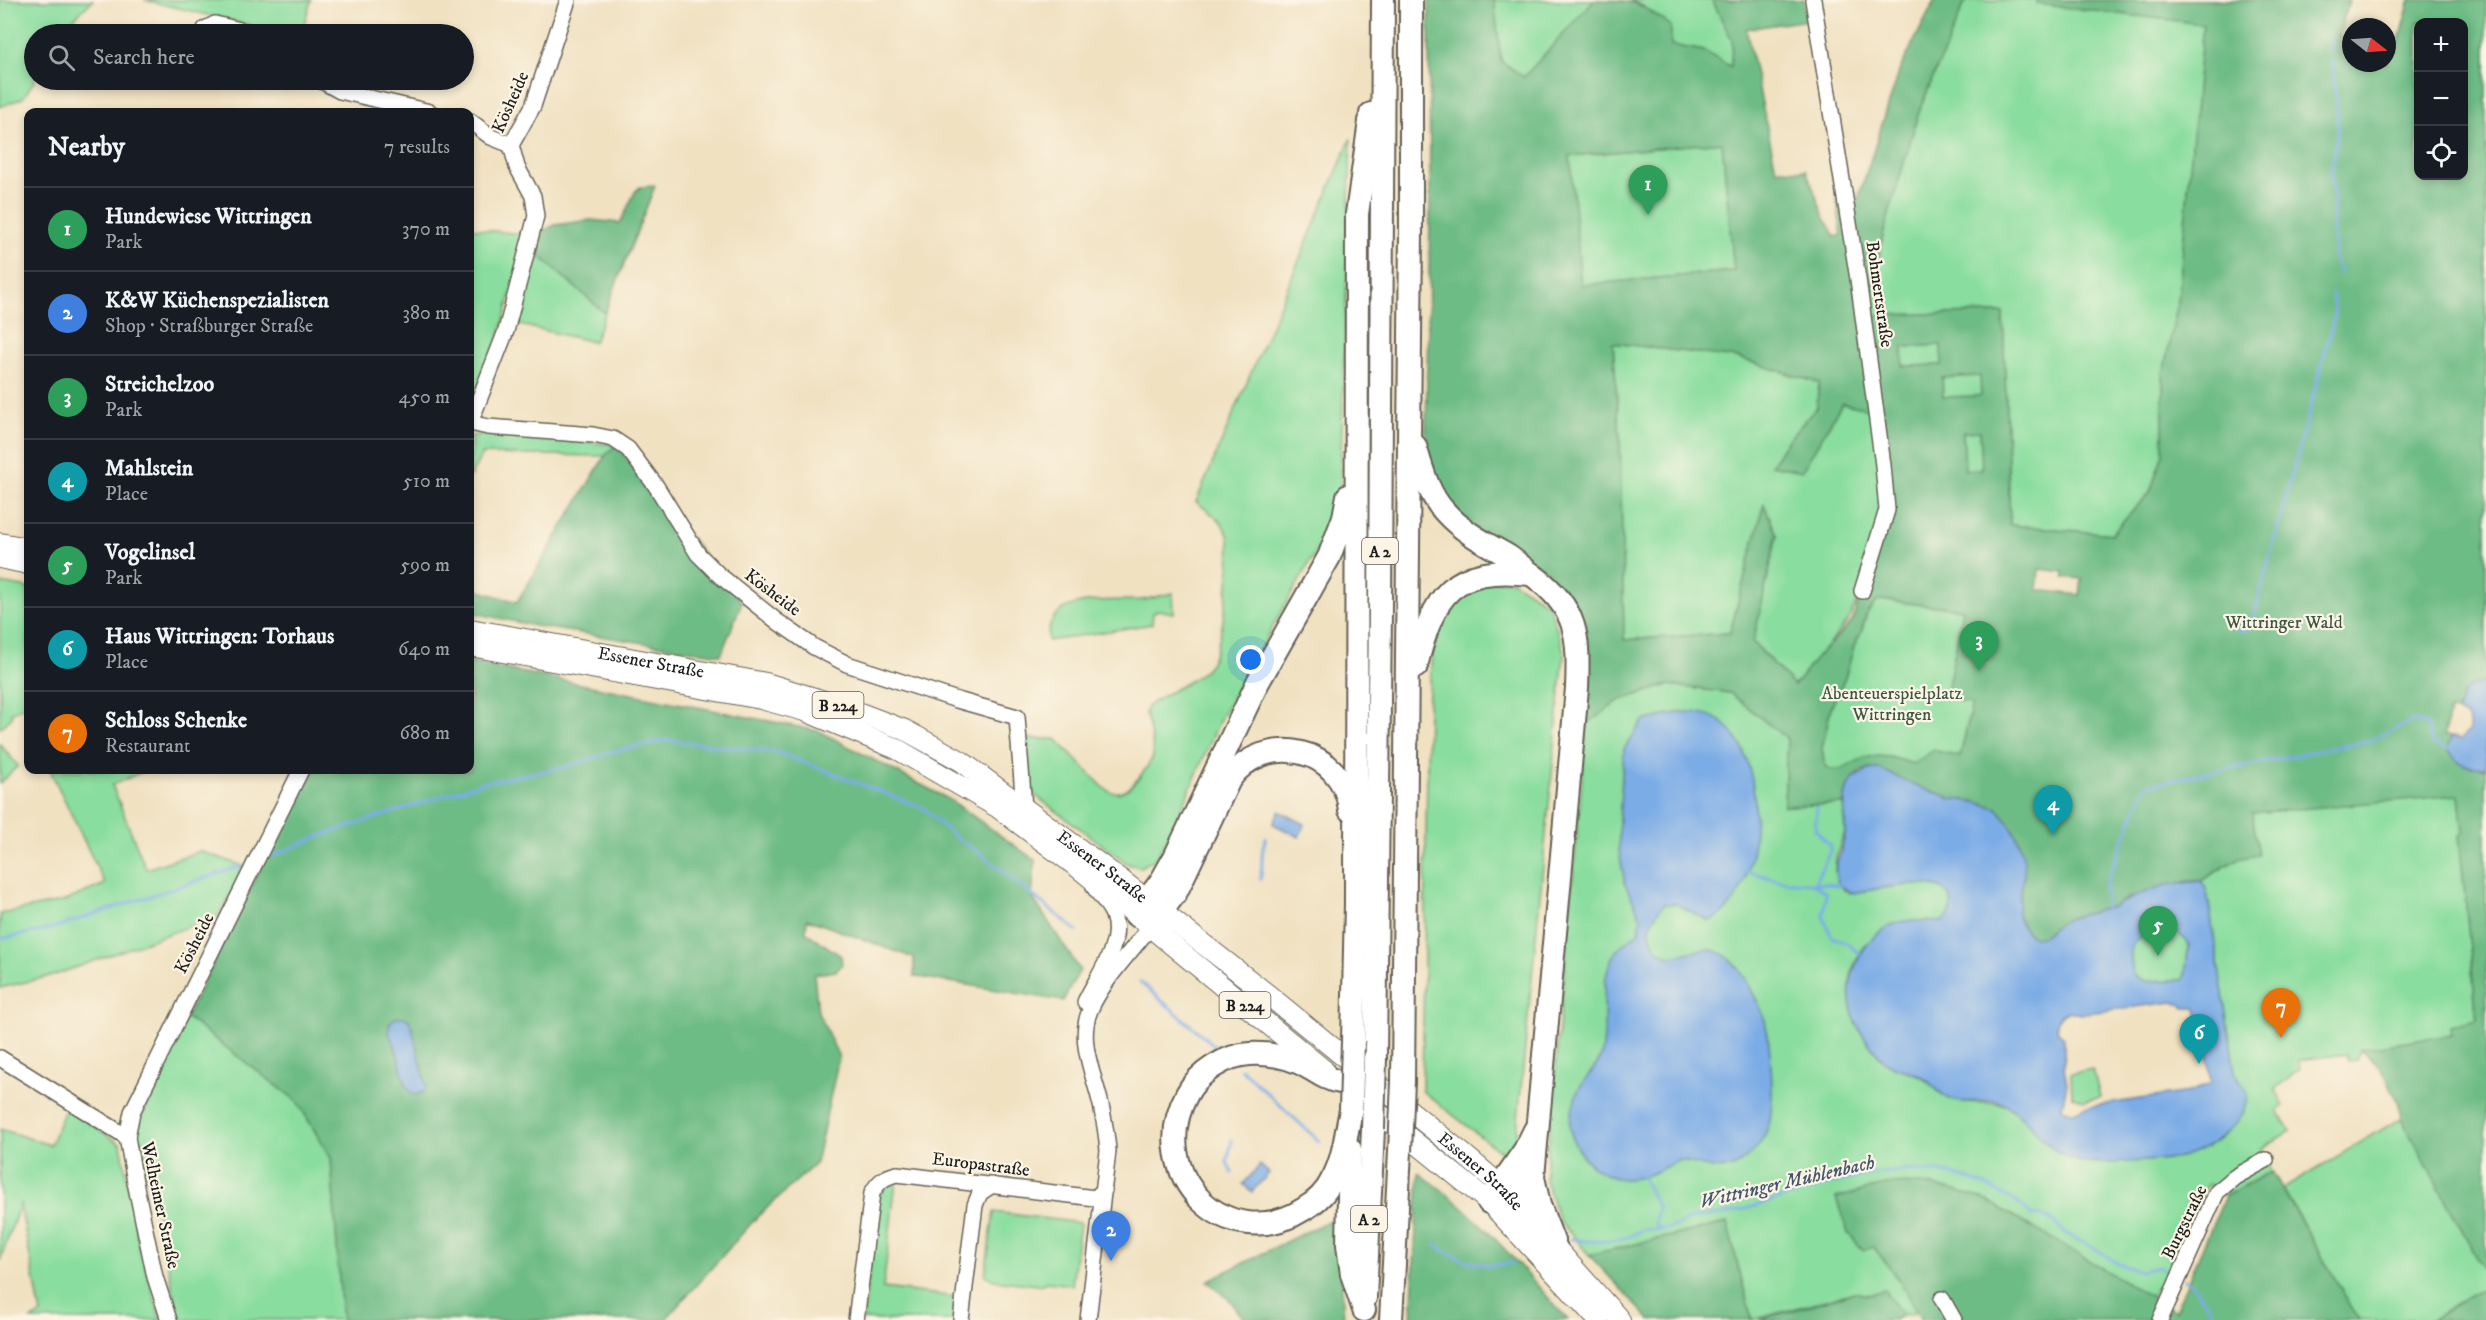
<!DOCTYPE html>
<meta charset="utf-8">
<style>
:root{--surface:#171b24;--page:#242831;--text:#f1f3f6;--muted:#9ea1a6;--line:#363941;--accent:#1f6fb2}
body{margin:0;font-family:"IM FELL DW Pica",serif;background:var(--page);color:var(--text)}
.controls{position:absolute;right:18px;top:18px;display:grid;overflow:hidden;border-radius:12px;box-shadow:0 3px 9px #0003}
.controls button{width:54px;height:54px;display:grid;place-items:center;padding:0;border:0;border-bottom:2px solid var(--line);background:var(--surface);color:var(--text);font:30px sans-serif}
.compass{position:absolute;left:2342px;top:18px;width:54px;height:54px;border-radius:50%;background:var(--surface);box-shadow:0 3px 9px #0003;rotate:107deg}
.you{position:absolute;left:1251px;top:660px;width:21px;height:21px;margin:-15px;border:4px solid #fff;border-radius:50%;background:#1a73e8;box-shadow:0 0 0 9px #1a73e833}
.badge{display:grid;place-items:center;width:39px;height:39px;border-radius:50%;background:var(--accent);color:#fff;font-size:20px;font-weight:700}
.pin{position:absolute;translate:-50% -50px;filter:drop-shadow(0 2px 3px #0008)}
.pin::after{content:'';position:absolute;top:32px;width:21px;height:18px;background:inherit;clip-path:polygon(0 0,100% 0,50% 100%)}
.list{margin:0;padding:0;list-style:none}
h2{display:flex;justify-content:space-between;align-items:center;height:78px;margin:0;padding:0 24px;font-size:26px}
h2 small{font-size:20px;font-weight:400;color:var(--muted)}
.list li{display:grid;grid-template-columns:39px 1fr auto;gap:18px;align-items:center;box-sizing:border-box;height:84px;padding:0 24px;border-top:2px solid var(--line)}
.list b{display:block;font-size:22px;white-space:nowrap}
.list p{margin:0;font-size:20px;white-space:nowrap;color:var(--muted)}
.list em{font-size:20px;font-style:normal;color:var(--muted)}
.icon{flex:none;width:33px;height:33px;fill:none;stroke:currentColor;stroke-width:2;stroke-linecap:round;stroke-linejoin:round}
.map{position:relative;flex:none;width:2486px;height:1320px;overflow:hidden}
.search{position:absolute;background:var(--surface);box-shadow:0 3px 9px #0003;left:24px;top:24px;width:450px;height:66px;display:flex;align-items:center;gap:15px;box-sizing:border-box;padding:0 21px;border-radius:33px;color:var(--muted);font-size:22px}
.panel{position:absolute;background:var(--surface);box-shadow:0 3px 9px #0003;left:24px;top:108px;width:450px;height:666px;border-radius:12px}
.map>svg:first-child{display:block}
</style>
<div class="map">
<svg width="2486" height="1320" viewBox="0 0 2486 1320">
<rect width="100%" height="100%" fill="#fcf5e5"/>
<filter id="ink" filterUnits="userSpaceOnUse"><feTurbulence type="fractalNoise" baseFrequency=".0167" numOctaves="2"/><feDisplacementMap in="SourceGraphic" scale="12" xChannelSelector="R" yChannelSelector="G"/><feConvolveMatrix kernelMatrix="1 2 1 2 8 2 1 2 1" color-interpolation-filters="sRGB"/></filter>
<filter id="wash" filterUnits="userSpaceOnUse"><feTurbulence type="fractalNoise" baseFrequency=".008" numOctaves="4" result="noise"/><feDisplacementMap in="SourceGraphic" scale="24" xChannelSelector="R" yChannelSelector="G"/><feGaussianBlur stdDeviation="1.35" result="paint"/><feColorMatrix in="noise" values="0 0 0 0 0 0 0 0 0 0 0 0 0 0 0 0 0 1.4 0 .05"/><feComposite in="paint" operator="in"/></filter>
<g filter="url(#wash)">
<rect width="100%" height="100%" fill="#f0e1c1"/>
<g fill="#89dd9e" stroke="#527c5d" stroke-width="1.5">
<polygon points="0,0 93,0 67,25 62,34 34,34 35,80 23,98 0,107"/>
<polygon points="144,0 311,0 305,22 298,34 288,34"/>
<polygon points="1494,0 1594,0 1524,77 1501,61"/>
<polygon points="1630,0 1712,0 1732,40 1731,68 1704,51 1671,45 1643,6"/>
<polygon points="1966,0 2037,0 2038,4 2203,23 2178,302 2163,374 2163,454 2150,492 2112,534 2010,525 2003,313 1868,315 1883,235 1919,111"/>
<path d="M1351 138 1340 490 1330 527 1221 717 1172 831 1154 860 1140 867 1128 864 1032 793 1024 739H1056L1103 787C1120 801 1134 785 1144 771 1147 766 1152 761 1153 755 1154 742 1148 725 1145 713L1147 707C1165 691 1192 685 1208 666 1223 648 1234 558 1228 535 1223 520 1208 511 1196 502Z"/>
<polygon points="1722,142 1734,271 1581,285 1569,156"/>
<polygon points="470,228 527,235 503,324 470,411"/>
<polygon points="537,254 605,313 594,342 516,324"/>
<polygon points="1613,343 1738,358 1819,383 1817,407 1788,440 1771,465 1802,470 1842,403 1876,411 1887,510 1862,591 1848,621 1794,686 1753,642 1777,535 1764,505 1730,633 1624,640 1620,439"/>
<polygon points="1941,345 1942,365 1903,367 1903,347"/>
<polygon points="1981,376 1981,396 1943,397 1942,377"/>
<polygon points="1980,431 1982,469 1965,470 1963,432"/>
<polygon points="501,433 616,445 605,456 482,454 470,477 471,436"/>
<polygon points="1511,580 1549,605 1564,652 1515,1149 1498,1150 1422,1091 1428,706 1432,653 1443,619 1473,583"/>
<polygon points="0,583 28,588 28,704 11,713 12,717 0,728"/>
<path d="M1173 593 1174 613 1158 610 1153 613 1152 624 1048 641C1045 592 1108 602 1141 600 1151 599 1162 595 1173 593Z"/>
<path d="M1881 600 1964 609 1946 697 1972 704 1960 758 1934 751 1913 764C1898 759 1882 753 1866 758 1852 762 1844 772 1829 769L1824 763 1822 748 1831 707 1845 678 1854 646 1861 633 1867 613 1876 602Z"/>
<path d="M1669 685 1730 693 1787 739 1784 806 1843 804 1845 832 1836 857 1835 872 1844 890 1851 893C1876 891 1929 875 1949 892 1954 904 1953 915 1941 922 1908 924 1890 917 1866 945 1842 974 1846 1015 1868 1043 1873 1048 1877 1056 1883 1060 1894 1068 1909 1070 1921 1077 1933 1084 1940 1097 1954 1100 1984 1108 2008 1092 2029 1124L2207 1147 2225 1133 2245 1111 2242 1084 2235 1072 2208 898 2205 886 2201 881 2237 859 2251 813 2459 794 2463 834 2459 835 2477 1021 2451 1026V1035L2360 1050 2356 1060 2348 1061 2346 1054 2299 1060 2300 1070 2295 1072 2275 1089 2284 1105 2278 1110 2290 1131 2262 1148 2272 1171 2225 1196 2208 1184 2163 1280 2150 1297 1986 1200 1921 1184 1887 1185 1837 1198 1900 1282 1917 1313 1903 1315 1891 1299 1854 1292 1752 1320 1727 1223 1589 1255 1571 1233 1560 1223 1545 1180 1587 724 1620 700Z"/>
<polygon points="0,744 18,766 0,783"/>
<polygon points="50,770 146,770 112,785 146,869 200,851 246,867 218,916 55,975 0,988 0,914 65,901 105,884"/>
<path d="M2157 933 2179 934 2189 943 2185 976 2183 980 2144 981 2133 974C2129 947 2127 938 2157 933Z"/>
<polygon points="186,1017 297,1101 331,1158 342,1320 179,1320 159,1221 134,1135"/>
<polygon points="2093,1069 2100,1097 2084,1101 2072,1096 2071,1073"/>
<polygon points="66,1108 121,1144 139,1247 161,1320 31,1320 41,1314 20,1204 0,1261 0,1129 50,1145"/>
<polygon points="2401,1118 2486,1274 2486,1286 2431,1320 2359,1320 2283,1189"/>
<polygon points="896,1181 883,1288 956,1297 953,1320 863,1320 878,1198 888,1183"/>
<polygon points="994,1212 1080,1223 1072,1285 1047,1282 1038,1285 994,1280 985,1275"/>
</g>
<g fill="#6ebc85" stroke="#456c50" stroke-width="1.5" fill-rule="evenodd">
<path d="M1429 0H1494L1501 61 1524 77 1594 0C1636 0 1637 1 1671 26V45L1704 51 1731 67 1732 40 1712 0H1804L1807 20 1746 29 1776 169 1806 170 1823 214 1835 237 1842 235 1832 170 1854 211 1900 69 1935 0H1966L1919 111 1883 235 1868 315 2003 313 2010 525 2112 534 2150 492 2163 454V374L2178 302 2203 24 2037 4V0H2349L2339 36 2351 40V63H2387V49L2396 51 2410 0H2486V682C2466 685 2461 694 2457 712L2449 711 2444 735 2451 737 2448 749C2457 766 2468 767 2486 768V1274L2401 1118 2398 1101 2381 1068 2360 1049 2451 1035V1026L2477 1020 2459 835 2463 833 2459 795 2252 813 2259 855 2237 859 2201 881H2187L2130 897 2112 907 2067 919 2055 926 2043 936 2035 938C2010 923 2018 899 2024 875L1977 802 1946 798V796C1939 794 1931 792 1923 789 1889 777 1856 744 1843 804L1784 806 1787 739 1730 693 1668 685 1620 700 1587 724 1589 652 1582 621 1566 591 1545 570 1475 529 1451 506 1433 476 1426 432 1430 217ZM2418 22H2464V176H2418ZM1722 142 1734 271 1581 285 1570 156ZM1613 343 1738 358 1819 383 1817 407 1788 440 1771 465 1802 471 1842 403 1876 411 1887 510 1874 556 1852 622 1816 658 1794 686 1753 642 1777 535 1764 504 1730 633 1624 640 1620 439ZM1941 345 1942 365 1903 366V347ZM1980 376 1981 396 1943 397 1942 378ZM1980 431 1982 469 1965 470 1963 432ZM2039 569 2064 572V577L2082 579 2080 595 2037 590ZM1881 600 1963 609 1946 697 1972 704 1960 757 1934 750 1913 764C1898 759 1882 753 1866 758 1852 762 1844 772 1829 769L1824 763 1822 748 1831 707 1845 678 1854 646 1861 633 1867 612 1876 602Z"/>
<polygon points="655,186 611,297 605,313 537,254 544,230 555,225 591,220 620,223 635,192 640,187"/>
<polygon points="616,445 742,602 721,655 535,626 470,612 470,588 517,602 605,456"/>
<polygon points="470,662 819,731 950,800 1035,860 1032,897 1080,970 1063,1001 914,976 914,958 807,919 806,932 841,956 842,965 836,971 814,974 818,1012 839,1057 816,1163 757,1217 665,1320 342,1320 331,1158 297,1101 186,1017 309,770 470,770"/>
<path d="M2272 1171 2359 1320H1921L1900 1282 1874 1247 1863 1250 1848 1233 1836 1198C1853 1194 1869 1188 1886 1185 1920 1179 1954 1190 1986 1200L2175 1311 2225 1196Z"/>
<path d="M1419 1173C1477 1212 1521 1268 1568 1320H1411Z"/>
<polygon points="1338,1216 1344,1320 1245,1320 1229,1299 1207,1281"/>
<polygon points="1727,1223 1752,1320 1650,1320 1589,1255"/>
<polygon points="2486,1286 2486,1320 2431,1320"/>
<polygon points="1884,1290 1903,1315 1895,1320 1759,1320 1855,1292 1868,1295"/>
</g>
<g fill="#7bace6" stroke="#4c6481" stroke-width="1.5" fill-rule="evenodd">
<path d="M2486 682V768C2468 767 2457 766 2448 749L2451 737 2460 739 2469 731C2470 719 2468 715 2457 712 2461 694 2466 685 2486 682Z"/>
<path d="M1681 712C1697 712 1711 713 1724 724 1769 759 1767 900 1709 921L1676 904H1664C1655 915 1646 926 1652 940 1667 973 1694 942 1716 951 1740 960 1749 986 1760 1007 1771 1028 1775 1101 1769 1124 1765 1140 1750 1159 1735 1166 1719 1173 1697 1164 1681 1160 1664 1166 1649 1178 1630 1179 1603 1181 1576 1157 1571 1132 1568 1121 1573 1106 1576 1096 1580 1080 1598 1070 1602 1053 1609 1022 1596 977 1617 950 1623 943 1631 938 1638 933L1641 918 1625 884 1619 851V819L1624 749 1643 721Z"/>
<path d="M1871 769H1880L1923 789 1947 796V798L1977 802 1997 808C2010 822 2022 843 2024 862 2028 890 2002 919 2035 938L2043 936 2055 926 2067 919 2112 907 2147 891 2166 885 2201 881 2205 886 2208 898 2235 1072 2248 1094C2248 1124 2209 1149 2183 1156 2166 1161 2096 1165 2079 1161 2045 1154 2033 1119 2004 1104 1990 1097 1970 1104 1955 1101 1941 1097 1933 1084 1922 1077 1913 1071 1902 1071 1892 1066 1884 1063 1878 1055 1872 1048 1852 1022 1842 997 1856 964 1864 944 1882 924 1905 921 1917 920 1929 922 1941 922 1947 918 1951 915 1951 908 1957 868 1872 891 1851 893L1839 885C1829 864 1845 851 1845 831 1845 803 1838 780 1871 769ZM2157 933 2179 934 2189 943 2185 976 2183 980 2144 981 2133 974C2129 947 2128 938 2157 933ZM2173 1002 2180 1003 2184 1008H2197L2201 1037 2205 1040 2211 1083 2189 1092 2085 1107 2074 1112 2064 1110 2062 1107 2067 1084 2064 1067V1037L2058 1032C2055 1021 2059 1014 2069 1011L2080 1014Z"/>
<polygon points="1279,811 1305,824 1299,837 1273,824"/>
<polygon points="403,1017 408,1019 411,1024 427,1087 423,1092 417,1095 411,1093 406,1086 395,1046 389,1034 389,1024 395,1018"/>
<polygon points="1260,1165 1269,1173 1252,1192 1243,1184"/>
</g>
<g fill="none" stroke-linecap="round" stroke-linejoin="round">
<g stroke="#7bace6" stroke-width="3">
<polyline points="2331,39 2332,52"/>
<polyline points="2332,61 2338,128 2331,174 2334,200 2332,224 2335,244 2334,256 2340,273"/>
<polyline points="2237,629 2247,631 2251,626 2333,322 2335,314 2332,293"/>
<polyline points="1817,807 1815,829 1830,846 1830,852 1814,884 1826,893 1823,916 1832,937 1848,944 1860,954"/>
<polyline points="273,856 317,837 485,782 561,768 615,751 667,740 777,752 923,808 955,837 980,853 1077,931"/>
<polyline points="1748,871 1780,881 1839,885"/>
<path d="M1260 879C1264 865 1259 852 1266 838"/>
<polyline points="2105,908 2105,890 2109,875 2146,785 2369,741 2415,720 2427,725 2432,744 2448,749"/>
<polyline points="0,939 50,929 241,866"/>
<polyline points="1140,982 1222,1052"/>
<polyline points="1241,1069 1320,1142"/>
<polyline points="1232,1173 1227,1162 1232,1140"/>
<path d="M1642 1177 1658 1208 1655 1223 1660 1230C1675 1229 1685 1220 1699 1217 1707 1215 1717 1216 1726 1214 1817 1192 1914 1140 2003 1195 2017 1203 2022 1203 2031 1216L2039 1215 2052 1220 2065 1233 2101 1252 2118 1264 2141 1271 2158 1267 2175 1275"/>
<path d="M1571 1239C1587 1242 1607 1243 1624 1238 1642 1233 1638 1227 1660 1230"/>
<path d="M1436 1245C1459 1261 1486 1269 1513 1263"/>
<path d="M2184 1279C2199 1288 2207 1308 2220 1320"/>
</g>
</g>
</g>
<g filter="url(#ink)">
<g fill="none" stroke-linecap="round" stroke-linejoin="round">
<g stroke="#666156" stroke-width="18">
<g id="minor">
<polyline points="1813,0 1858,279 1883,465 1887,510 1862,591"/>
<polyline points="203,34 205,29 215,24 257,34"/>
<polyline points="320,80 340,91 430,112"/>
<polyline points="470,121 491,137 511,145"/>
<polyline points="470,423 488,427 593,435 613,439 628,449 656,486 698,554 719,575 778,622 814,647 847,664 957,700 1017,717 1024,808"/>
<polyline points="470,423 506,331 536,216 533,196 517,167 511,145 533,106 568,0"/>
<path d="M1085 1002C1097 976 1124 944 1113 915 1109 905 1100 896 1094 887"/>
<polyline points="0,1058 127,1137"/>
<polyline points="1942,1299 1954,1320"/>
<polyline points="169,1320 155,1277 135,1182 127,1137 132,1112 301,770"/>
<path d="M856 1320 872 1193C878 1182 884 1177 897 1174L1095 1198 1104 1190"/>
<polyline points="961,1320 975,1205 980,1193 992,1185"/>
<path d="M1088 1320 1108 1151C1107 1135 1104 1120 1101 1105 1094 1074 1077 1041 1090 1010 1103 980 1130 953 1150 927"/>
<polyline points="2160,1320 2217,1192 2235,1177 2266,1160"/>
</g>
</g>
<g stroke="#666156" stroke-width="22">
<g id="major">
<polyline points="0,543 28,548"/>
<polyline points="0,558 28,564"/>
<path id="s1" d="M470 629 766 683 847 708 905 730 961 761 1120 879 1267 994 1462 1153 1500 1185 1620 1320"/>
<polyline points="470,646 761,699 805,711 897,749 997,807 1081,870 1324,1070"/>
<polyline points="1364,1101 1489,1202 1598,1320"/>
</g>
</g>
<g stroke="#666156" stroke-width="26">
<g id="highway">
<path d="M1415 446C1422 469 1428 494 1445 512 1463 532 1485 543 1508 556 1517 562 1525 570 1534 576 1578 609 1579 636 1577 688L1533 1177 1539 1205 1556 1249"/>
<path d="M1416 666C1434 594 1452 565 1531 574"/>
<polyline points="1136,915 1162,880 1175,857 1258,682 1329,557 1344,517 1348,496"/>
<path d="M1150 927 1176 892 1229 780C1264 730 1344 747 1350 810"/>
<polyline points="1353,1041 1356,903 1357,214 1371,114"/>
<polyline points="1375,1058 1380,613 1383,0"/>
<polyline points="1403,1081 1411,231 1411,0"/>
<path d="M1340 1082C1328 1080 1321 1075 1311 1069 1293 1058 1272 1053 1250 1054 1226 1055 1198 1073 1187 1094 1144 1174 1227 1258 1304 1209 1316 1202 1326 1193 1332 1180 1344 1159 1346 1133 1351 1110"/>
<polyline points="1350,1149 1348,1245 1352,1274 1364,1310"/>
<polyline points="1489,1202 1525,1150 1535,1130"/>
<polyline points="1489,1202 1519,1192 1533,1177"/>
<polyline points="1365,1298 1373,1129"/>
<polyline points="1391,1320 1400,1151"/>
</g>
</g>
<use href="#minor" stroke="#fff" stroke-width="15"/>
<use href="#major" stroke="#fff" stroke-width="20"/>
<use href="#highway" stroke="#fff" stroke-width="22"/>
<g stroke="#666156" stroke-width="26" stroke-linecap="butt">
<g id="highway-bridge">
<polyline points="1351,1110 1353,1041"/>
<polyline points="1373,1129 1375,1058"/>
<polyline points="1400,1151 1403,1081"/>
</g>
</g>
<use href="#highway-bridge" stroke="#fff" stroke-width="22"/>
</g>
</g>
<g text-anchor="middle" stroke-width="4.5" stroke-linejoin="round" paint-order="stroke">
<g fill="#fcf5e5" stroke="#5f5d58" stroke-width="1.5">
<rect x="1362" y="538" width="36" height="26" rx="4.5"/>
<rect x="812.5" y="692" width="51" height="26" rx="4.5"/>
<rect x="1219.5" y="992" width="51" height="26" rx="4.5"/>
<rect x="1351" y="1206" width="36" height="26" rx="4.5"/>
</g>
<g font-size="16" font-weight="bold" fill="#1c1c1c">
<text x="1380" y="557">A 2</text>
<text x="838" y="711">B 224</text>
<text x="1245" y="1011">B 224</text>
<text x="1369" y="1225">A 2</text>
</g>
<g font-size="18" fill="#1c1c1c" stroke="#fcf5e5">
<text transform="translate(510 102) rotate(-66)" y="6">Kösheide</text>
<text transform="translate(1880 294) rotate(82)" y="6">Bohmertstraße</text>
<text transform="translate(773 592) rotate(37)" y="6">Kösheide</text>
<text dy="6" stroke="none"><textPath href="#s1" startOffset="184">Essener Straße</textPath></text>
<text dy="6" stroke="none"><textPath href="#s1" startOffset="688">Essener Straße</textPath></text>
<text transform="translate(194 943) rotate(-63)" y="6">Kösheide</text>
<text transform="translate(981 1164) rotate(7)" y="6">Europastraße</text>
<text dy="6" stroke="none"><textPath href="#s1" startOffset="1174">Essener Straße</textPath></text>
<text transform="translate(161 1205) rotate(78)" y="6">Welheimer Straße</text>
<text transform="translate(2184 1222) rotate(-64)" y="6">Burgstraße</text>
</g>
<g font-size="18" fill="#3d5643" stroke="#fcf5e5">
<text x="2284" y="628">Wittringer Wald</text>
<text x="1892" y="699">Abenteuerspielplatz<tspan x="1892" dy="21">Wittringen</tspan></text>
</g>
<g font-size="20" font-style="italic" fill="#42566d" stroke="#fcf5e5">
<text transform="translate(1787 1181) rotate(-13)" y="7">Wittringer Mühlenbach</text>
</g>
</g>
</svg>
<div class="controls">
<button>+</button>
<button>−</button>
<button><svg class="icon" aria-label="locate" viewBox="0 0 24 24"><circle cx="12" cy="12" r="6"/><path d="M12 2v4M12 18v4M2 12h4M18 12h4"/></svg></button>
</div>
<svg class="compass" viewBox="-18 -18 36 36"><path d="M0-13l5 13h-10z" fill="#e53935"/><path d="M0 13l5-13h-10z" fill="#9ea1a6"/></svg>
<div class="you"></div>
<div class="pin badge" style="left:1648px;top:215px;background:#2e9e5b">1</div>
<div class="pin badge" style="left:1111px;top:1261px;background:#3f7fe0">2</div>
<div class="pin badge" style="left:1979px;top:671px;background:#2e9e5b">3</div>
<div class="pin badge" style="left:2053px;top:835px;background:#0f9aa8">4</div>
<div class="pin badge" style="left:2158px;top:956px;background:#2e9e5b">5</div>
<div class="pin badge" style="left:2199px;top:1064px;background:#0f9aa8">6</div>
<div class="pin badge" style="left:2281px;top:1038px;background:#e8710a">7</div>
<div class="search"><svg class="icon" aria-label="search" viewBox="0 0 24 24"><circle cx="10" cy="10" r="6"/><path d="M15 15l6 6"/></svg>Search here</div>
<section class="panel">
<h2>Nearby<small>7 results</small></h2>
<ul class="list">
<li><span class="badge" style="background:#2e9e5b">1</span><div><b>Hundewiese Wittringen</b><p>Park</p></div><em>370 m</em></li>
<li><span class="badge" style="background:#3f7fe0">2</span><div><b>K&amp;W Küchenspezialisten</b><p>Shop · Straßburger Straße</p></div><em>380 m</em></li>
<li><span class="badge" style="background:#2e9e5b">3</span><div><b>Streichelzoo</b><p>Park</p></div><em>450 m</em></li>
<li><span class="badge" style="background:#0f9aa8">4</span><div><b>Mahlstein</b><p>Place</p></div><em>510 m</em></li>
<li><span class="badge" style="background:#2e9e5b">5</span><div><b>Vogelinsel</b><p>Park</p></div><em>590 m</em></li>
<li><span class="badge" style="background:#0f9aa8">6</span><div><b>Haus Wittringen: Torhaus</b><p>Place</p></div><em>640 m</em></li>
<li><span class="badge" style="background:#e8710a">7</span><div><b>Schloss Schenke</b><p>Restaurant</p></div><em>680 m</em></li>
</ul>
</section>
</div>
